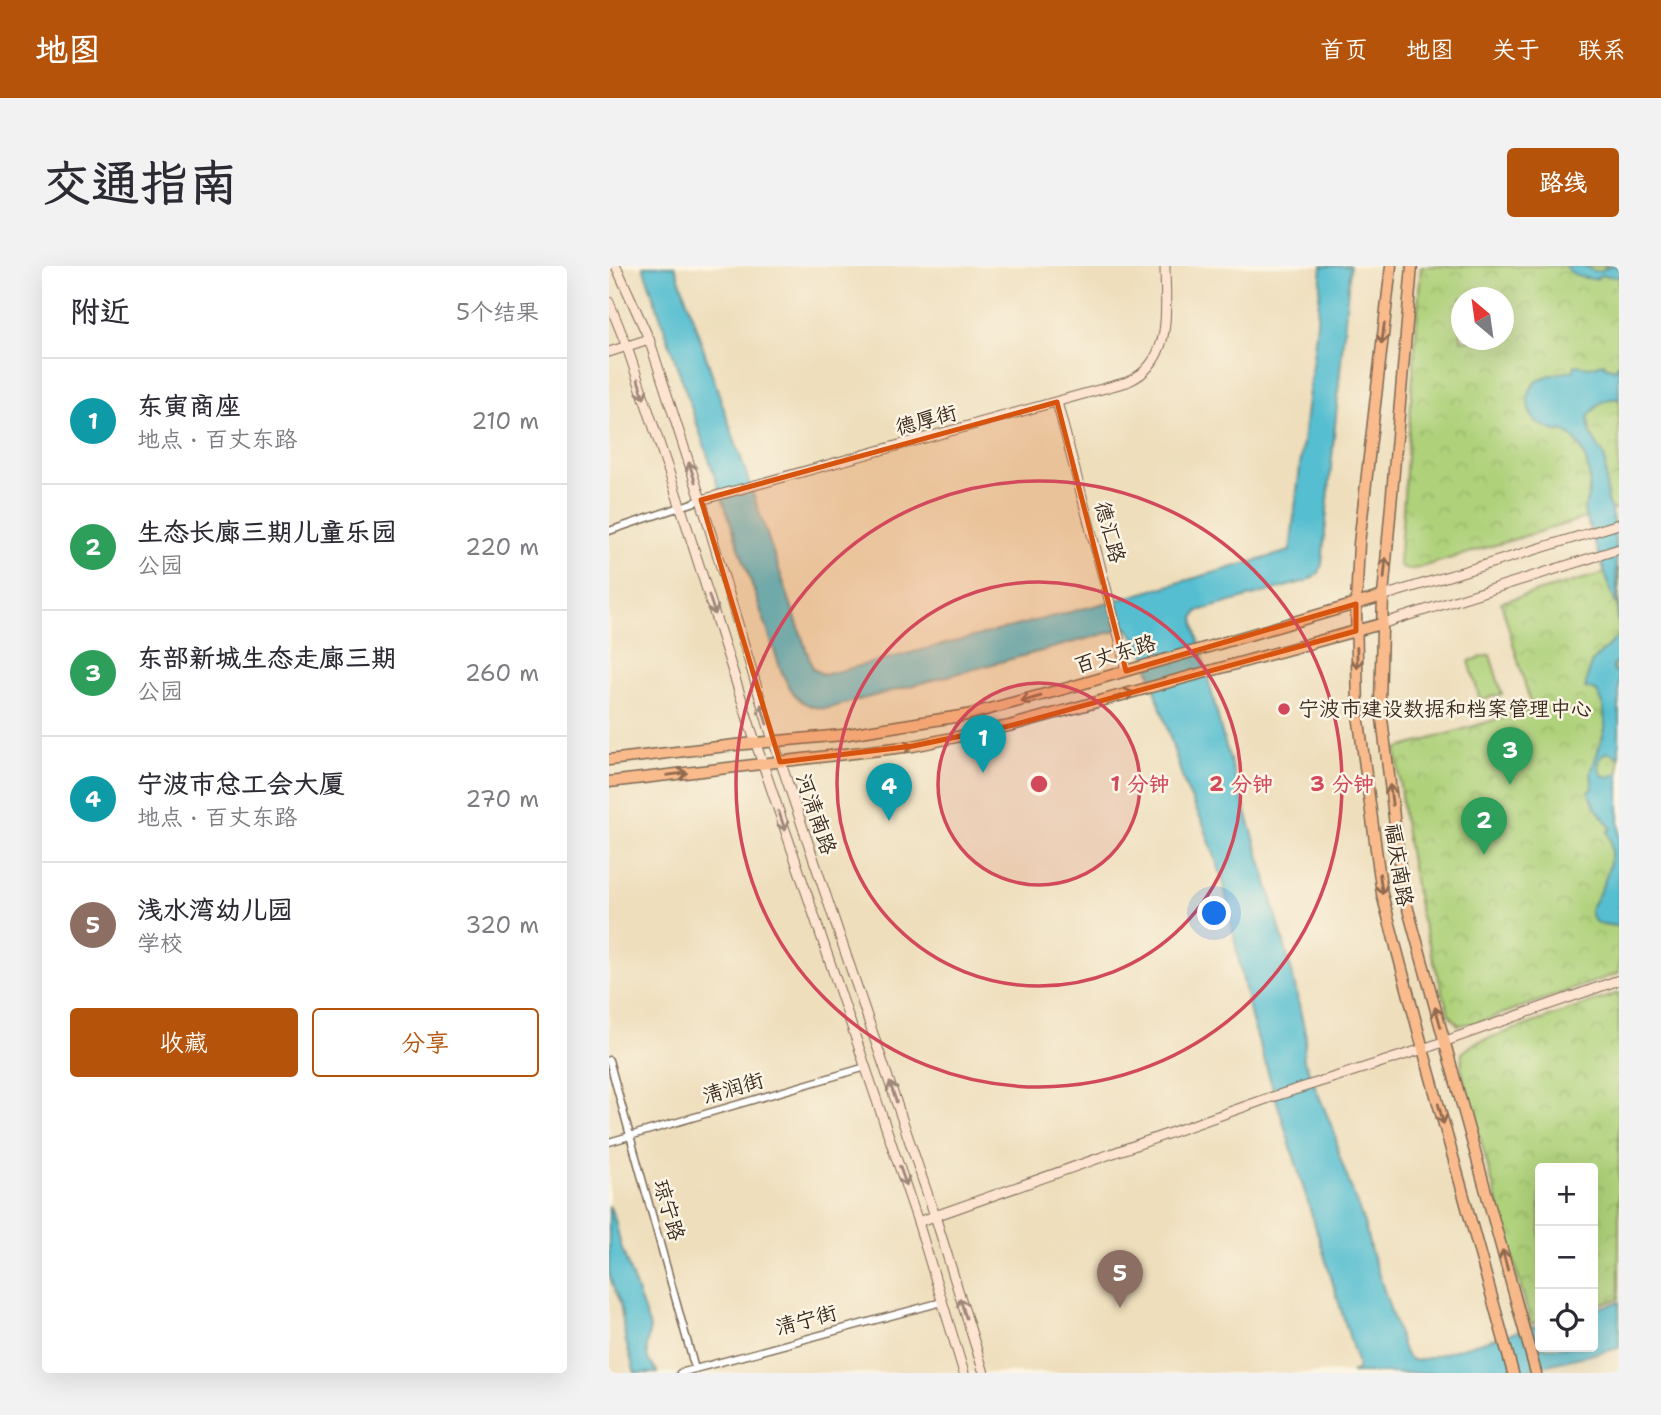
<!DOCTYPE html>
<html lang="zh">
<meta charset="utf-8">
<style>
:root{--surface:#fff;--page:#f2f2f3;--text:#2b2b33;--muted:#7c7c81;--line:#e1e1e2;--accent:#b45309}
body{margin:0;font-family:"Shantell Sans","LXGW WenKai TC",sans-serif;background:var(--page);color:var(--text)}
.controls{position:absolute;right:21px;bottom:21px;display:grid;overflow:hidden;border-radius:7px;box-shadow:0 7px 28px #0002}
.controls button{width:63px;height:63px;display:grid;place-items:center;padding:0;border:0;border-bottom:2px solid var(--line);background:var(--surface);color:var(--text);font:35px sans-serif}
.compass{position:absolute;left:842px;top:21px;width:63px;height:63px;border-radius:50%;background:var(--surface);box-shadow:0 7px 28px #0002;rotate:331deg}
.you{position:absolute;left:606px;top:648px;width:24px;height:24px;margin:-18px;border:5px solid #fff;border-radius:50%;background:#1a73e8;box-shadow:0 0 0 10px #1a73e833}
.badge{display:grid;place-items:center;width:46px;height:46px;border-radius:50%;background:var(--accent);color:#fff;font-size:23px;font-weight:700}
.pin{position:absolute;translate:-50% -58px;filter:drop-shadow(0 2px 4px #0008)}
.pin::after{content:'';position:absolute;top:37px;width:24px;height:21px;background:inherit;clip-path:polygon(0 0,100% 0,50% 100%)}
.list{margin:0;padding:0;list-style:none}
h2{display:flex;justify-content:space-between;align-items:center;height:91px;margin:0;padding:0 28px;font-size:30px}
h2 small{font-size:23px;font-weight:400;color:var(--muted)}
.list li{display:grid;grid-template-columns:46px 1fr auto;gap:21px;align-items:center;box-sizing:border-box;height:126px;padding:0 28px;border-top:2px solid var(--line)}
.list b{display:block;font-size:26px;white-space:nowrap}
.list p{margin:0;font-size:23px;white-space:nowrap;color:var(--muted)}
.list em{font-size:23px;font-style:normal;color:var(--muted)}
.actions{display:flex;gap:14px;padding:21px 28px}
.actions a{flex:1;padding:16px 0;border:2px solid var(--accent);border-radius:7px;text-align:center;font-size:24px;color:var(--accent)}
.actions .main{background:var(--accent);color:#fff}
.icon{flex:none;width:38px;height:38px;fill:none;stroke:currentColor;stroke-width:2;stroke-linecap:round;stroke-linejoin:round}
.map{position:relative;flex:none;width:1010px;height:1107px;overflow:hidden;border-radius:7px}
header{display:flex;align-items:center;gap:42px;box-sizing:border-box;height:98px;padding:0 35px;background:var(--accent);color:#fff}
header strong{font-size:33px}
nav{display:flex;gap:38px;margin-inline-start:auto;font-size:24px}
.intro{display:flex;align-items:center;justify-content:space-between;box-sizing:border-box;height:168px;padding:0 42px}
h1{margin:0;font-size:49px}
.button{padding:18px 32px;border-radius:7px;background:var(--accent);color:#fff;font-size:24px;font-weight:700}
main{display:flex;gap:42px;padding:0 42px}
aside{flex:1;background:var(--surface);border-radius:7px;box-shadow:0 7px 28px #0002}
.map>svg:first-child{display:block}
</style>
<header>
<strong>地图</strong>
<nav><a>首页</a><a>地图</a><a>关于</a><a>联系</a></nav>
</header>
<div class="intro"><h1>交通指南</h1><a class="button">路线</a></div>
<main>
<aside>
<h2>附近<small>5个结果</small></h2>
<ul class="list">
<li><span class="badge" style="background:#0f9aa8">1</span><div><b>东寅商座</b><p>地点 · 百丈东路</p></div><em>210 m</em></li>
<li><span class="badge" style="background:#2e9e5b">2</span><div><b>生态长廊三期儿童乐园</b><p>公园</p></div><em>220 m</em></li>
<li><span class="badge" style="background:#2e9e5b">3</span><div><b>东部新城生态走廊三期</b><p>公园</p></div><em>260 m</em></li>
<li><span class="badge" style="background:#0f9aa8">4</span><div><b>宁波市总工会大厦</b><p>地点 · 百丈东路</p></div><em>270 m</em></li>
<li><span class="badge" style="background:#8d6e63">5</span><div><b>浅水湾幼儿园</b><p>学校</p></div><em>320 m</em></li>
</ul>
<div class="actions"><a class="main">收藏</a><a>分享</a></div>
</aside>
<div class="map">
<svg width="1010" height="1107" viewBox="0 0 1010 1107">
<defs>
<pattern id="park-crowns" width="20" height="18" patternUnits="userSpaceOnUse" patternTransform="scale(1.75)"><rect width="20" height="18" fill="#afd17a"/><path d="M2 6a3 3 0 1 1 6 0M12 15a3 3 0 1 1 6 0" fill="none" stroke="#97b469"/></pattern>
</defs>
<rect width="100%" height="100%" fill="#fcf5e5"/>
<filter id="ink" filterUnits="userSpaceOnUse"><feTurbulence type="fractalNoise" baseFrequency=".0143" numOctaves="2"/><feDisplacementMap in="SourceGraphic" scale="14" xChannelSelector="R" yChannelSelector="G"/><feConvolveMatrix kernelMatrix="1 2 1 2 8 2 1 2 1" color-interpolation-filters="sRGB"/></filter>
<filter id="wash" filterUnits="userSpaceOnUse"><feTurbulence type="fractalNoise" baseFrequency=".00686" numOctaves="4" result="noise"/><feDisplacementMap in="SourceGraphic" scale="28" xChannelSelector="R" yChannelSelector="G"/><feGaussianBlur stdDeviation="1.57" result="paint"/><feColorMatrix in="noise" values="0 0 0 0 0 0 0 0 0 0 0 0 0 0 0 0 0 1.4 0 .05"/><feComposite in="paint" operator="in"/></filter>
<g filter="url(#wash)">
<rect width="100%" height="100%" fill="#eedebc"/>
<g fill="url(#park-crowns)" stroke="#757e4c" stroke-width="2" fill-rule="evenodd">
<path d="M812 0H1010V242L809 302 798 304 790 299ZM852 32H894V74H852Z"/>
<polygon points="1010,303 1010,707 867,757 849,759 840,748 811,647 795,556 787,483 923,443 892,336"/>
<polygon points="1010,727 1010,1033 984,1040 984,902 931,902 931,1055 922,1058 852,802 853,787 866,777"/>
</g>
<polygon fill="#afd17a" stroke="#757e4c" stroke-width="2" points="881,389 893,428 871,434 860,395"/>
<g fill="#54bed0" stroke="#487477" stroke-width="2">
<path d="M34 0H66L204 403 215 409 516 332 681 285 707 66 713 0H741L713 298 710 307 697 315 589 345 585 352 587 365 614 471 655 605 683 707 697 771 694 792 726 868 730 889 756 960 761 982 796 1088 801 1093 808 1095 931 1059V1081H984V1044L1010 1036V1082L904 1107H742L748 1104 749 1099 642 751 630 695 614 614 594 557 576 520 532 378 518 362 216 443C189 440 182 427 172 404Z"/>
<path d="M956 0H975L985 5H991L1001 0H1010V11L991 9 988 13C975 13 963 10 956 0Z"/>
<path d="M995 97 996 100 1006 103 1010 97V133C995 131 987 140 979 151L981 167 996 192 998 235C1010 253 1006 329 1010 357L1008 354 1009 342 1004 331 975 245C975 241 977 238 978 234 985 211 976 173 952 164L949 166C943 163 934 161 929 157 923 153 919 144 919 137 919 109 943 109 964 105L966 99 981 101Z"/>
<path d="M1010 369V395L1006 397 1004 400 1005 405 1010 407V492C984 470 982 527 1010 506V661C996 656 983 663 981 643 994 623 1010 588 998 566L1002 562 987 542 979 525 984 523 982 507 996 463V454L994 438 989 427 985 424 976 422 982 397Z"/>
<path d="M0 940 5 950 12 980 41 1062C39 1071 36 1084 39 1093 41 1099 47 1101 49 1107H26L17 1076 11 1037 4 1021 0 1007Z"/>
</g>
</g>
<g filter="url(#ink)">
<g fill="none" stroke-linecap="round" stroke-linejoin="round">
<g stroke="#7a6955" stroke-width="9">
<g id="street">
<polyline points="0,265 92,234"/>
<polyline points="0,794 86,1103"/>
<polyline points="0,876 257,801"/>
<polyline points="71,1107 333,1036"/>
</g>
</g>
<g stroke="#7a6955" stroke-width="11">
<g id="secondary">
<polyline points="7,0 40,73 92,234 160,462 326,950 375,1107"/>
<polyline points="0,36 18,81 72,242 142,463 309,956 355,1107"/>
<polyline points="0,86 40,73"/>
<polyline points="448,136 510,371 517,405"/>
<path d="M92 234 518 116C523 114 528 111 532 108 564 82 556 36 556 0"/>
<polyline points="774,330 1010,258"/>
<polyline points="772,358 1010,283"/>
<polyline points="309,956 660,832 814,783 1010,714"/>
</g>
</g>
<g stroke="#7a6955" stroke-width="13">
<g id="primary">
<polyline points="782,0 750,278 747,338 749,448 773,628 814,783 904,1107"/>
<polyline points="803,0 774,330 771,436 794,625 927,1107"/>
<polyline points="0,494 126,479 233,469 358,449 455,423 774,330"/>
<polyline points="0,516 304,480 400,460 772,358"/>
</g>
</g>
<use href="#street" stroke="#fff" stroke-width="6"/>
<use href="#secondary" stroke="#fde4d1" stroke-width="9"/>
<use href="#primary" stroke="#fabb8c" stroke-width="10"/>
</g>
<defs><path id="oneway-shaft" d="M-6 0H5M1.5-3L5.5 0L1.5 3" fill="none" stroke-width="1.6" stroke-linecap="round" stroke-linejoin="round" transform="scale(1.75)"/></defs>
<g stroke="#916b50">
<use href="#oneway-shaft" transform="translate(774 68) rotate(97)"/>
<use href="#oneway-shaft" transform="translate(776 302) rotate(-85)"/>
<use href="#oneway-shaft" transform="translate(748 392) rotate(89)"/>
<use href="#oneway-shaft" transform="translate(515 429) rotate(-15)"/>
<use href="#oneway-shaft" transform="translate(422 433) rotate(164)"/>
<use href="#oneway-shaft" transform="translate(294 481) rotate(-7)"/>
<use href="#oneway-shaft" transform="translate(68 508) rotate(-7)"/>
<use href="#oneway-shaft" transform="translate(782 529) rotate(-97)"/>
<use href="#oneway-shaft" transform="translate(772 618) rotate(82)"/>
<use href="#oneway-shaft" transform="translate(829 751) rotate(-106)"/>
<use href="#oneway-shaft" transform="translate(832 848) rotate(75)"/>
<use href="#oneway-shaft" transform="translate(896 994) rotate(-105)"/>
</g>
<g stroke="#9c8778">
<use href="#oneway-shaft" transform="translate(32 123) rotate(72)"/>
<use href="#oneway-shaft" transform="translate(83 206) rotate(-108)"/>
<use href="#oneway-shaft" transform="translate(103 339) rotate(72)"/>
<use href="#oneway-shaft" transform="translate(155 448) rotate(-106)"/>
<use href="#oneway-shaft" transform="translate(173 555) rotate(71)"/>
<use href="#oneway-shaft" transform="translate(284 826) rotate(-109)"/>
<use href="#oneway-shaft" transform="translate(294 910) rotate(71)"/>
<use href="#oneway-shaft" transform="translate(354 1042) rotate(-107)"/>
</g>
</g>
<path fill="#d7540e" fill-opacity="0.2" stroke="#d7540e" stroke-width="5" stroke-linejoin="round" d="M448 136 517 405 747 338V365L400 460 304 480 171 496 92 234Z"/>
<circle cx="430" cy="518" r="101" fill="#d1495b" fill-opacity=".12"/>
<g fill="none" stroke="#d1495b" stroke-width="3.5">
<circle cx="430" cy="518" r="101"/>
<circle cx="430" cy="518" r="202"/>
<circle cx="430" cy="518" r="303"/>
</g>
<circle fill="#d1495b" stroke="#fcf5e5" stroke-width="2.5" cx="675" cy="443" r="7"/>
<g text-anchor="middle" stroke-width="5" stroke-linejoin="round" paint-order="stroke">
<g font-size="21" fill="#3b2a1e" stroke="#fcf5e5">
<text transform="translate(317 154) rotate(-15)" y="7">德厚街</text>
<text transform="translate(501 266) rotate(75)" y="7">德汇路</text>
<text transform="translate(506 388) rotate(-17)" y="7">百丈东路</text>
<text transform="translate(207 548) rotate(71)" y="7">河清南路</text>
<text transform="translate(790 599) rotate(81)" y="7">福庆南路</text>
<text transform="translate(124 822) rotate(-16)" y="7">清润街</text>
<text transform="translate(60 944) rotate(74)" y="7">琼宁路</text>
<text transform="translate(197 1054) rotate(-15)" y="7">清宁街</text>
</g>
<g font-size="21" fill="#3b2a1e" stroke="#fcf5e5" text-anchor="start">
<text x="689" y="450">宁波市建设数据和档案管理中心</text>
</g>
</g>
<circle cx="430" cy="518" r="10" fill="#d1495b" stroke="#fcf5e5" stroke-width="3.5"/>
<g font-size="21" text-anchor="middle" font-weight="bold" fill="#d1495b" stroke="#fcf5e5" stroke-width="5" stroke-linejoin="round" paint-order="stroke">
<text x="531" y="525">1 分钟</text>
<text x="632" y="525">2 分钟</text>
<text x="733" y="525">3 分钟</text>
</g>
</svg>
<div class="controls">
<button>+</button>
<button>−</button>
<button><svg class="icon" aria-label="locate" viewBox="0 0 24 24"><circle cx="12" cy="12" r="6"/><path d="M12 2v4M12 18v4M2 12h4M18 12h4"/></svg></button>
</div>
<svg class="compass" viewBox="-18 -18 36 36"><path d="M0-13l5 13h-10z" fill="#e53935"/><path d="M0 13l5-13h-10z" fill="#7c7c81"/></svg>
<div class="you"></div>
<div class="pin badge" style="left:374px;top:507px;background:#0f9aa8">1</div>
<div class="pin badge" style="left:875px;top:589px;background:#2e9e5b">2</div>
<div class="pin badge" style="left:901px;top:519px;background:#2e9e5b">3</div>
<div class="pin badge" style="left:280px;top:555px;background:#0f9aa8">4</div>
<div class="pin badge" style="left:511px;top:1042px;background:#8d6e63">5</div>
</div>
</main>
